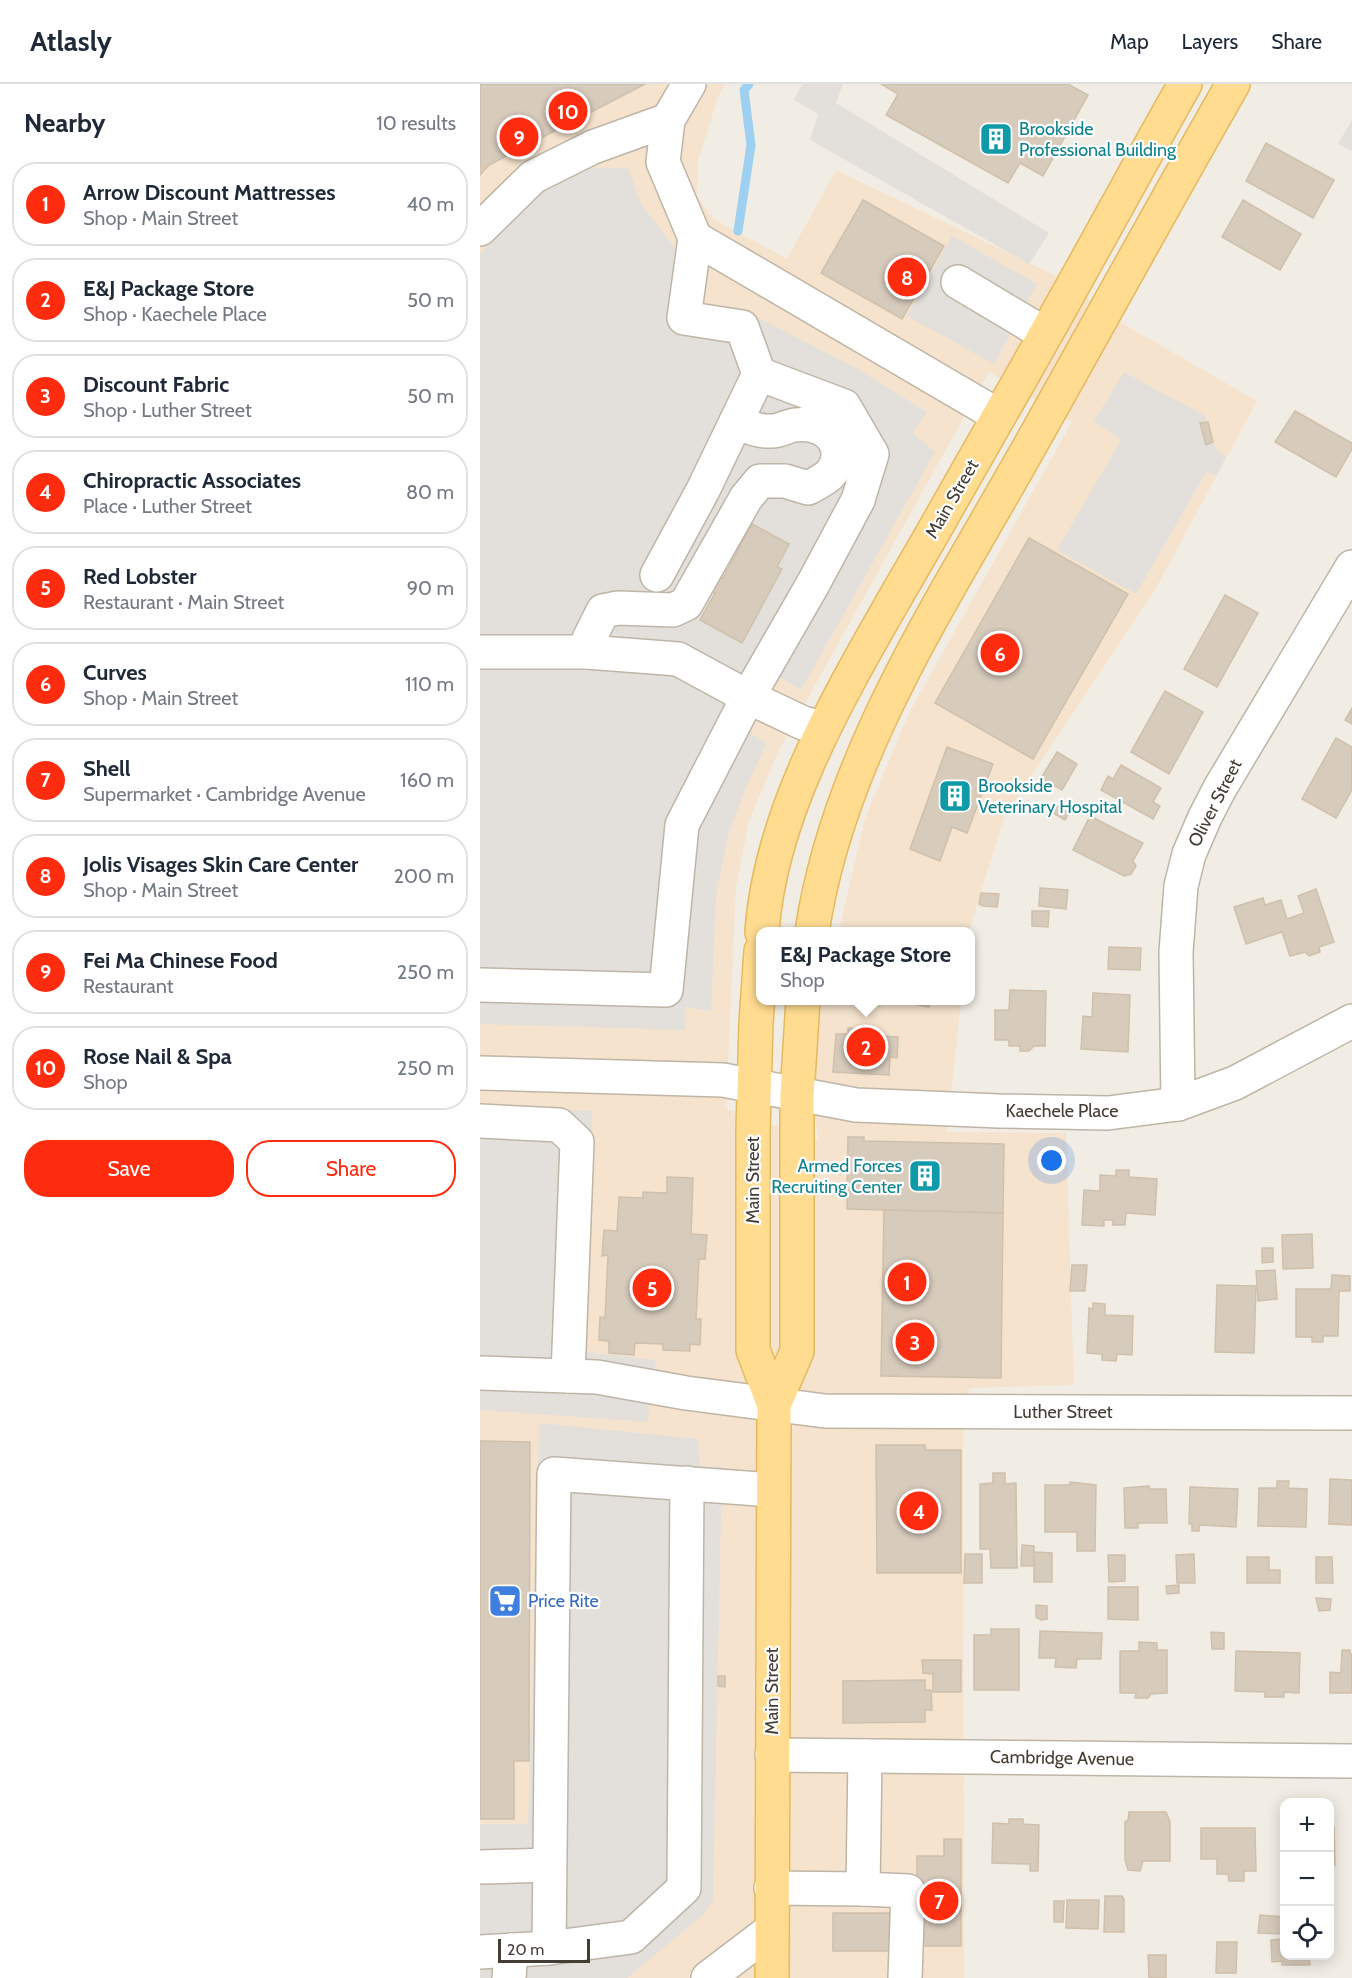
<!DOCTYPE html>
<meta charset="utf-8">
<style>
:root{--surface:#fff;--page:#f2f2f3;--text:#1f2937;--muted:#747a83;--line:#e0e1e3;--accent:#fe2c0f}
body{margin:0;font-family:Cabin,sans-serif;background:var(--page);color:var(--text)}
.controls{position:absolute;right:18px;bottom:18px;display:grid;overflow:hidden;border-radius:12px;box-shadow:0 3px 15px #0003}
.controls button{width:54px;height:54px;display:grid;place-items:center;padding:0;border:0;border-bottom:2px solid var(--line);background:var(--surface);color:var(--text);font:30px sans-serif}
.scale{position:absolute;left:18px;bottom:15px;width:92px;box-sizing:border-box;padding-left:6px;border:3px solid #443d34;border-top:0;font-size:16px;line-height:21px;white-space:nowrap;color:#443d34;-webkit-text-stroke:4px #fff;paint-order:stroke}
.you{position:absolute;left:572px;top:1077px;width:21px;height:21px;margin:-15px;border:4px solid #fff;border-radius:50%;background:#1a73e8;box-shadow:0 0 0 9px #1a73e833}
.badge{display:grid;place-items:center;width:39px;height:39px;border-radius:50%;background:var(--accent);color:#fff;font-size:20px;font-weight:700}
.pin{position:absolute;translate:-50% -50%;border:3px solid #fff;box-shadow:0 2px 6px #0006}
.popup{position:absolute;left:276px;top:843px;width:219px;height:78px;box-sizing:border-box;display:grid;place-content:center;border-radius:12px;background:var(--surface);filter:drop-shadow(0 2px 4px #0005);font-size:20px;white-space:nowrap;color:var(--muted)}
.popup b{font-size:22px;color:var(--text)}
.popup::after{content:'';position:absolute;left:50%;top:100%;margin-left:-12px;border:12px solid transparent;border-top-color:var(--surface)}
.list{margin:0;padding:0;list-style:none}
h2{display:flex;justify-content:space-between;align-items:center;height:78px;margin:0;padding:0 24px;font-size:26px}
h2 small{font-size:20px;font-weight:400;color:var(--muted)}
.list li{display:grid;grid-template-columns:39px 1fr auto;gap:18px;align-items:center;box-sizing:border-box;height:84px;margin:0 12px 12px;padding:0 12px;border:2px solid var(--line);border-radius:24px}
.list b{display:block;font-size:22px;white-space:nowrap}
.list p{margin:0;font-size:20px;white-space:nowrap;color:var(--muted)}
.list em{font-size:20px;font-style:normal;color:var(--muted)}
.actions{display:flex;gap:12px;padding:18px 24px}
.actions a{flex:1;padding:14px 0;border:2px solid var(--accent);border-radius:24px;text-align:center;font-size:21px;color:var(--accent)}
.actions .main{background:var(--accent);color:#fff}
.icon{flex:none;width:33px;height:33px;fill:none;stroke:currentColor;stroke-width:2;stroke-linecap:round;stroke-linejoin:round}
.map{position:relative;flex:none;width:872px;height:1894px;overflow:hidden}
header{display:flex;align-items:center;gap:36px;box-sizing:border-box;height:84px;padding:0 30px;background:var(--surface);border-bottom:2px solid var(--line)}
header strong{font-size:28px}
nav{display:flex;gap:33px;margin-inline-start:auto;font-size:21px}
main{display:flex}
aside{flex:1;background:var(--surface)}
.map>svg:first-child{display:block}
</style>
<header>
<strong>Atlasly</strong>
<nav><a>Map</a><a>Layers</a><a>Share</a></nav>
</header>
<main>
<aside>
<h2>Nearby<small>10 results</small></h2>
<ul class="list">
<li><span class="badge">1</span><div><b>Arrow Discount Mattresses</b><p>Shop · Main Street</p></div><em>40 m</em></li>
<li><span class="badge">2</span><div><b>E&amp;J Package Store</b><p>Shop · Kaechele Place</p></div><em>50 m</em></li>
<li><span class="badge">3</span><div><b>Discount Fabric</b><p>Shop · Luther Street</p></div><em>50 m</em></li>
<li><span class="badge">4</span><div><b>Chiropractic Associates</b><p>Place · Luther Street</p></div><em>80 m</em></li>
<li><span class="badge">5</span><div><b>Red Lobster</b><p>Restaurant · Main Street</p></div><em>90 m</em></li>
<li><span class="badge">6</span><div><b>Curves</b><p>Shop · Main Street</p></div><em>110 m</em></li>
<li><span class="badge">7</span><div><b>Shell</b><p>Supermarket · Cambridge Avenue</p></div><em>160 m</em></li>
<li><span class="badge">8</span><div><b>Jolis Visages Skin Care Center</b><p>Shop · Main Street</p></div><em>200 m</em></li>
<li><span class="badge">9</span><div><b>Fei Ma Chinese Food</b><p>Restaurant</p></div><em>250 m</em></li>
<li><span class="badge">10</span><div><b>Rose Nail &amp; Spa</b><p>Shop</p></div><em>250 m</em></li>
</ul>
<div class="actions"><a class="main">Save</a><a>Share</a></div>
</aside>
<div class="map">
<svg width="872" height="1894" viewBox="0 0 872 1894">
<rect width="100%" height="100%" fill="#f2ede4"/>
<polygon fill="#f5e3cd" points="0,0 245,0 238,13 218,77 217,112 234,135 307,175 356,86 574,191 645,241 777,317 676,504 524,733 489,847 359,847 385,734 429,629 592,338 509,288 298,668 269,737 256,803 246,1025 338,1056 331,991 342,917 481,917 467,1048 586,1049 594,1301 489,1304 483,1352 484,1894 0,1894"/>
<g fill="#e3e0dc">
<polygon points="322,0 363,0 356,19 569,149 549,180 330,56 338,30 314,16"/>
<polygon points="872,36 872,67 858,60"/>
<polygon points="98,84 148,84 161,120 201,172 220,222 257,223 371,281 447,328 433,349 455,368 321,606 301,594 294,593 271,642 272,650 287,659 265,705 248,752 236,811 231,927 206,923 205,946 0,940 0,171 52,109"/>
<polygon points="472,152 557,200 514,280 427,232"/>
<polygon points="644,288 725,332 736,365 746,373 736,392 726,388 656,510 577,466 641,356 614,337"/>
<polygon points="0,1023 112,1027 106,1268 176,1276 169,1318 168,1338 0,1326"/>
<polygon points="59,1339 218,1355 220,1382 242,1383 233,1815 226,1828 147,1894 0,1894 0,1740 48,1740"/>
</g>
<g fill="none" stroke-linecap="round" stroke-linejoin="round">
<polyline stroke="#9ed1f1" stroke-width="9" points="258,147 271,61 264,6 269,0"/>
</g>
<g fill="#d7cbbc" stroke="#cfc0ac" stroke-width="1.5">
<polygon points="0,0 165,0 9,81 0,91"/>
<polygon points="401,0 588,0 608,11 563,92 540,79 528,99 406,31 418,10"/>
<polygon points="786,59 854,96 833,134 766,97"/>
<polygon points="383,116 464,162 422,235 341,189"/>
<polygon points="763,116 821,150 800,186 742,153"/>
<polygon points="815,327 872,359 872,365 856,393 795,358"/>
<polygon points="728,338 733,358 726,361 720,339"/>
<polygon points="272,440 309,460 297,483 302,485 262,559 220,536 235,509 230,506 237,492 243,494"/>
<polygon points="549,454 648,510 553,675 455,619"/>
<polygon points="745,511 778,529 737,603 704,585"/>
<polygon points="685,607 723,628 689,690 651,668"/>
<polygon points="872,624 872,640 865,636"/>
<polygon points="856,654 872,663 872,706 856,734 822,715"/>
<polygon points="467,663 513,680 487,749 472,743 460,777 430,765"/>
<polygon points="577,668 597,680 582,706 561,694"/>
<polygon points="641,681 681,704 673,718 680,722 673,735 621,706 628,692 633,695"/>
<polygon points="577,722 589,729 585,736 573,729"/>
<polygon points="610,732 663,759 653,777 656,782 651,790 644,792 593,766"/>
<polygon points="560,804 588,806 586,825 559,822"/>
<polygon points="836,805 854,858 839,863 840,868 829,872 825,868 810,872 802,848 766,860 754,823 783,814 785,821 801,816 807,835 824,829 818,812"/>
<polygon points="501,809 519,810 517,823 503,822 499,820"/>
<polygon points="552,827 569,827 568,843 552,842"/>
<polygon points="629,863 661,864 660,886 628,885"/>
<polygon points="530,906 566,907 565,962 554,962 549,967 540,967 540,962 529,962 529,956 515,956 515,926 529,926"/>
<polygon points="613,909 650,911 648,968 601,965 603,932 612,933"/>
<polygon points="415,916 450,916 449,923"/>
<polygon points="368,944 378,945 378,951 418,953 417,974 410,973 409,991 353,988 356,950 368,950"/>
<polygon points="368,1053 384,1053 384,1057 524,1060 523,1129 367,1125"/>
<polygon points="636,1086 649,1086 649,1093 677,1095 675,1131 646,1129 645,1141 633,1141 633,1136 624,1136 624,1142 602,1141 604,1106 620,1107 620,1091 636,1092"/>
<polygon points="187,1093 213,1094 211,1150 227,1151 225,1175 219,1175 216,1235 221,1235 220,1261 210,1260 210,1267 183,1266 183,1260 155,1259 154,1271 129,1269 129,1257 119,1256 120,1233 125,1234 128,1171 122,1172 124,1146 137,1147 139,1113 163,1114 163,1108 187,1109"/>
<polygon points="404,1126 523,1129 521,1294 401,1292"/>
<polygon points="832,1150 833,1184 803,1185 802,1151"/>
<polygon points="782,1164 793,1164 793,1178 782,1179"/>
<polygon points="592,1181 607,1181 605,1207 590,1207"/>
<polygon points="795,1186 797,1215 778,1217 776,1187"/>
<polygon points="852,1191 870,1192 870,1207 859,1207 858,1252 843,1252 843,1258 832,1258 832,1253 816,1253 816,1205 851,1205"/>
<polygon points="737,1201 776,1202 774,1269 735,1268"/>
<polygon points="613,1219 625,1220 625,1231 653,1232 652,1271 637,1270 636,1277 622,1276 622,1270 607,1269 609,1224 613,1225"/>
<polygon points="0,1357 50,1358 49,1677 34,1677 34,1735 0,1735"/>
<polygon points="396,1361 445,1361 446,1366 481,1366 481,1489 397,1489"/>
<polygon points="513,1389 525,1389 525,1400 536,1399 537,1484 511,1484 510,1465 500,1465 500,1400 513,1399"/>
<polygon points="850,1395 872,1396 872,1441 849,1440"/>
<polygon points="797,1397 809,1397 808,1404 827,1405 826,1443 778,1442 779,1404 797,1404"/>
<polygon points="590,1398 616,1401 615,1467 597,1467 597,1448 565,1448 565,1401 590,1401"/>
<polygon points="669,1402 670,1405 686,1405 687,1439 658,1439 658,1444 645,1444 644,1404"/>
<polygon points="710,1403 758,1405 756,1443 719,1441 719,1447 712,1447 712,1440 709,1440"/>
<polygon points="542,1461 554,1462 554,1482 541,1482"/>
<polygon points="554,1468 572,1469 572,1498 554,1498"/>
<polygon points="485,1470 502,1470 502,1499 484,1499"/>
<polygon points="714,1470 715,1499 697,1499 696,1471"/>
<polygon points="628,1471 645,1471 645,1497 629,1498"/>
<polygon points="767,1473 789,1473 789,1486 800,1486 800,1499 767,1499"/>
<polygon points="836,1473 852,1473 853,1499 836,1499"/>
<polygon points="699,1501 699,1509 687,1510 686,1502"/>
<polygon points="628,1503 658,1503 658,1536 628,1535"/>
<polygon points="836,1514 851,1515 850,1526 839,1527"/>
<polygon points="556,1521 567,1522 567,1535 561,1536 556,1533"/>
<polygon points="511,1545 539,1545 539,1606 494,1606 494,1551 511,1551"/>
<polygon points="560,1547 622,1549 621,1575 597,1575 596,1584 575,1583 576,1574 559,1574"/>
<polygon points="731,1548 744,1549 744,1565 732,1565"/>
<polygon points="659,1558 677,1559 677,1566 687,1566 687,1609 671,1610 668,1614 655,1614 656,1609 640,1609 640,1567 659,1567"/>
<polygon points="862,1566 870,1566 870,1570 872,1570 872,1609 850,1609 850,1588 861,1589"/>
<polygon points="756,1567 820,1569 819,1609 804,1608 804,1613 785,1613 785,1608 755,1607"/>
<polygon points="442,1576 481,1576 481,1608 453,1608 453,1590 443,1589"/>
<polygon points="238,1592 245,1592 245,1603 238,1602"/>
<polygon points="445,1596 445,1606 451,1606 452,1626 445,1626 445,1638 363,1639 363,1597"/>
<polygon points="649,1728 686,1728 690,1738 690,1777 663,1777 660,1787 648,1786 645,1776 645,1738 648,1736"/>
<polygon points="529,1735 543,1735 543,1740 559,1741 558,1787 550,1787 550,1780 512,1779 513,1739 529,1740"/>
<polygon points="850,1743 854,1743 855,1781 850,1781"/>
<polygon points="721,1744 775,1744 776,1787 764,1787 764,1797 749,1797 748,1790 737,1790 737,1775 721,1775"/>
<polygon points="464,1755 481,1755 481,1862 437,1862 437,1772 464,1772"/>
<polygon points="625,1812 642,1812 644,1815 644,1848 624,1848"/>
<polygon points="587,1816 619,1816 618,1845 586,1844"/>
<polygon points="574,1817 584,1817 583,1838 574,1838"/>
<rect x="353" y="1829" width="67" height="38"/>
<polygon points="780,1831 804,1833 804,1850 778,1849"/>
<polygon points="803,1852 804,1852 804,1872 829,1872 830,1881 802,1881 802,1877 792,1878 791,1856 802,1855"/>
<polygon points="737,1858 757,1858 756,1889 736,1889"/>
<polygon points="668,1871 686,1871 686,1894 669,1894"/>
</g>
<g fill="none" stroke-linecap="round" stroke-linejoin="round">
<g stroke="#beb5a6" stroke-width="36">
<g id="minor">
<polyline points="188,36 209,0"/>
<polyline points="0,145 53,93 113,63 188,36 183,78 215,154 519,332"/>
<polyline points="478,198 565,250"/>
<polyline points="177,491 223,406 279,290 262,243 204,234 215,154"/>
<polyline points="0,568 107,568 198,575 268,613 323,639 344,644"/>
<path d="M107 568 109 555 123 527 138 524 193 526 206 520 266 414 280 397H305L328 404C343 396 357 390 358 372 359 349 336 338 315 341 307 342 300 347 292 347 279 348 268 343 256 338"/>
<polyline points="0,901 186,906 202,741 268,613 333,500 378,416 392,370 364,322 279,290"/>
<polyline points="0,989 243,996 376,1021 519,1027 628,1029 698,1020 755,999 872,937"/>
<polyline points="698,1020 696,868 701,802 709,770 725,733 740,704 872,483"/>
<polyline points="0,1037 79,1041 97,1058 88,1292"/>
<polyline points="0,1289 117,1293 206,1309 345,1327 872,1329"/>
<polyline points="207,1399 204,1804 151,1853 69,1864 74,1390 293,1406"/>
<polyline points="292,1671 872,1677"/>
<polyline points="0,1783 69,1781"/>
<polyline points="291,1804 383,1805 385,1672"/>
<polyline points="383,1805 428,1807 425,1894"/>
<polyline points="0,1868 69,1864"/>
<polyline points="29,1894 31,1866"/>
<polyline points="228,1894 291,1846"/>
</g>
</g>
<g stroke="#e5b95e" stroke-width="36">
<g id="major">
<path d="M282 848C290 732 355 619 411 521 447 459 483 396 518 334 582 224 642 111 705 0"/>
<path d="M332 848C357 679 455 529 538 383 610 256 680 127 753 0"/>
<polyline points="281,867 276,939 273,1047 273,1266 294,1321 292,1894"/>
<polyline points="294,1321 317,1267 317,1011 323,916"/>
</g>
</g>
<use href="#minor" stroke="#fff" stroke-width="33"/>
<use href="#major" stroke="#ffdc90" stroke-width="33"/>
</g>
<defs>
<g id="building-square" transform="scale(1.725)"><rect x="-9" y="-9" width="18" height="18" rx="4" fill="#0f9aa8" stroke="#fff"/><path d="M-4-6H4V6H1V3H-1V6H-4ZM-2.5-4.3h1.7v1.8h-1.7ZM.8-4.3h1.7v1.8H.8ZM-2.5-1h1.7V.8h-1.7ZM.8-1h1.7V.8H.8Z" fill="#fff"/></g>
<g id="supermarket-square" transform="scale(1.725)"><rect x="-9" y="-9" width="18" height="18" rx="4" fill="#3f7fe0" stroke="#fff"/><path d="M-6-5.5h2.5l.6 2H6L4.5 2H-2.5L-4.4-4H-6ZM-1.5 3.2a1.3 1.3 0 1 0 .1 0ZM3 3.2a1.3 1.3 0 1 0 .1 0Z" fill="#fff"/></g>
</defs>
<g fill-rule="evenodd">
<use href="#building-square" x="516" y="55"/>
<use href="#building-square" x="475" y="712"/>
<use href="#building-square" x="445" y="1092"/>
<use href="#supermarket-square" x="25" y="1517"/>
</g>
<g text-anchor="middle" stroke-width="4.5" stroke-linejoin="round" paint-order="stroke">
<g font-size="18" fill="#0d838f" stroke="#fff" text-anchor="start">
<text x="539" y="51">Brookside<tspan x="539" dy="21">Professional Building</tspan></text>
<text x="498" y="708">Brookside<tspan x="498" dy="21">Veterinary Hospital</tspan></text>
<text x="422" y="1088" text-anchor="end">Armed Forces<tspan x="422" dy="21">Recruiting Center</tspan></text>
</g>
<g font-size="18" fill="#443d34" stroke="#fff">
<text transform="translate(472 415) rotate(-60)" y="6">Main Street</text>
<text transform="translate(735 719) rotate(-63)" y="6">Oliver Street</text>
<text x="582" y="1033">Kaechele Place</text>
<text transform="translate(273 1096) rotate(-90)" y="6">Main Street</text>
<text x="583" y="1334">Luther Street</text>
<text transform="translate(292 1607) rotate(-90)" y="6">Main Street</text>
<text transform="translate(582 1674) rotate(1)" y="6">Cambridge Avenue</text>
</g>
<g font-size="18" fill="#366cbe" stroke="#fff" text-anchor="start">
<text x="48" y="1523">Price Rite</text>
</g>
</g>
</svg>
<div class="controls">
<button>+</button>
<button>−</button>
<button><svg class="icon" aria-label="locate" viewBox="0 0 24 24"><circle cx="12" cy="12" r="6"/><path d="M12 2v4M12 18v4M2 12h4M18 12h4"/></svg></button>
</div>
<div class="scale">20 m</div>
<div class="you"></div>
<div class="pin badge" style="left:427px;top:1198px">1</div>
<div class="pin badge" style="left:386px;top:963px">2</div>
<div class="popup"><b>E&amp;J Package Store</b>Shop</div>
<div class="pin badge" style="left:435px;top:1258px">3</div>
<div class="pin badge" style="left:439px;top:1427px">4</div>
<div class="pin badge" style="left:172px;top:1204px">5</div>
<div class="pin badge" style="left:520px;top:569px">6</div>
<div class="pin badge" style="left:459px;top:1817px">7</div>
<div class="pin badge" style="left:427px;top:193px">8</div>
<div class="pin badge" style="left:39px;top:53px">9</div>
<div class="pin badge" style="left:88px;top:27px">10</div>
</div>
</main>
